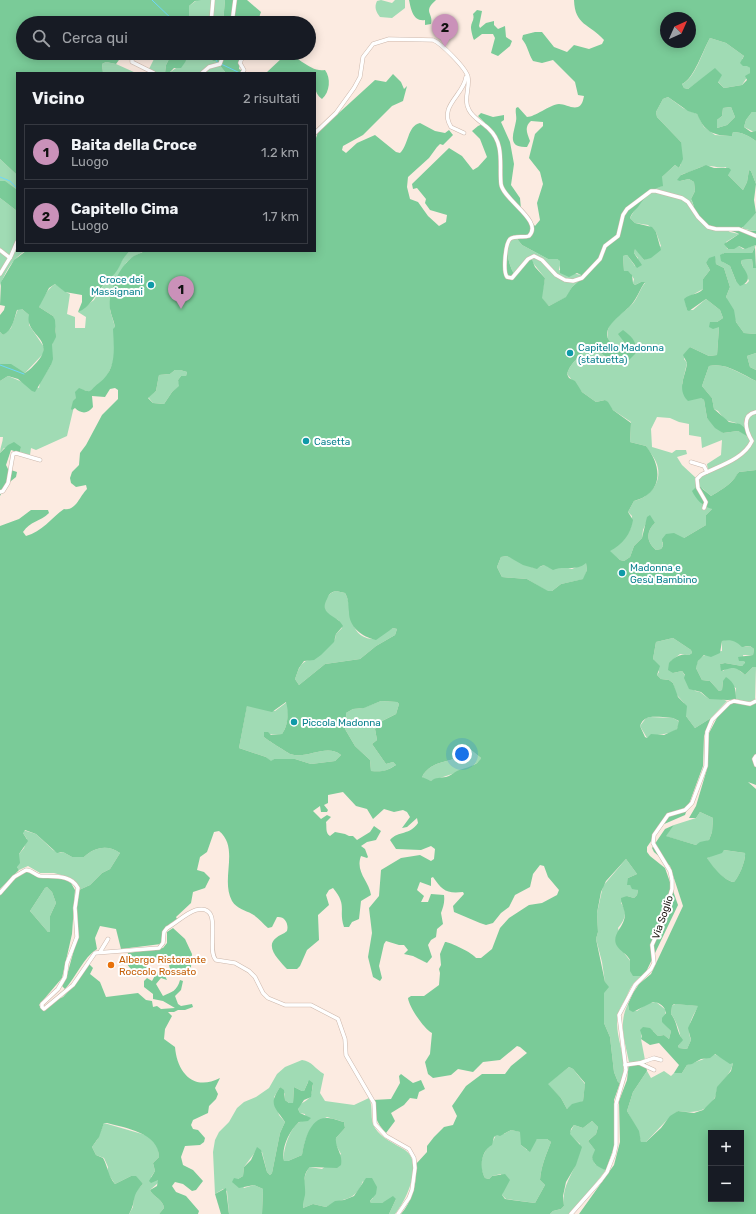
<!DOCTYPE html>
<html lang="it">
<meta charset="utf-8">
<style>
:root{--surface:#171b24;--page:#20242c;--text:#f1f3f6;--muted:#9ea1a6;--line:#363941;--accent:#ca91b9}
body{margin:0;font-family:Rubik,sans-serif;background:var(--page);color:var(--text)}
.controls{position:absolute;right:12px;bottom:12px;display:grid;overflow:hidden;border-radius:0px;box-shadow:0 2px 10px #0003}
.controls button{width:36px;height:36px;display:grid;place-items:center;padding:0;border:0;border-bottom:1px solid var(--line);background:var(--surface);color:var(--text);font:20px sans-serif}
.compass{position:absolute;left:660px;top:12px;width:36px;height:36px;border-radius:50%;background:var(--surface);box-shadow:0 2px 10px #0003;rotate:45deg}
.you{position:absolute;left:462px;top:754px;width:14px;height:14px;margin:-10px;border:3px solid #fff;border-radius:50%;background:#1a73e8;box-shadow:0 0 0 6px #1a73e833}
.badge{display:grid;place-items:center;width:26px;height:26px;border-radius:50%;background:var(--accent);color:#111;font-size:13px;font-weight:700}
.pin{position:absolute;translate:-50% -33px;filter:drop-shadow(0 1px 2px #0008)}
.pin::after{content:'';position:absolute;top:21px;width:14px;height:12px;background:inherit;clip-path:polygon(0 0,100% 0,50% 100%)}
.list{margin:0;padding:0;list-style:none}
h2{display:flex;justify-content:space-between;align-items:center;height:52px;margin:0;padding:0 16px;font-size:17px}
h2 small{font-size:13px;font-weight:400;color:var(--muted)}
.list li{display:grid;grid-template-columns:26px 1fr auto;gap:12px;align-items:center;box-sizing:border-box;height:56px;margin:0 8px 8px;padding:0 8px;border:1px solid var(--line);border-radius:0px}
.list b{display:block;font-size:15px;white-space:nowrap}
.list p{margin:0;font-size:13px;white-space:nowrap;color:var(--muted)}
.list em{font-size:13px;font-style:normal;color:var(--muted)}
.icon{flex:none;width:22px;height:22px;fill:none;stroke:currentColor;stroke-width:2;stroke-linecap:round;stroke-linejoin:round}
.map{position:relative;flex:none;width:756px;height:1214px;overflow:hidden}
.search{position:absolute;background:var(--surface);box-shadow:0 2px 10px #0003;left:16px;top:16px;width:300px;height:44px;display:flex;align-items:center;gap:10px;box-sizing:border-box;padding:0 14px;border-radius:22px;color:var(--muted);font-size:15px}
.panel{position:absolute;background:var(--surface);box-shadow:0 2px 10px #0003;left:16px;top:72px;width:300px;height:180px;border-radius:0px}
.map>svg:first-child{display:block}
</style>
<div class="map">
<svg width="756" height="1214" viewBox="0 0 756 1214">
<rect width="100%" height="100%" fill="#fcebe1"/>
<g fill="#a0dbb4" fill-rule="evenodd">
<polygon points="197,0 225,0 223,23 192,23 189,19 189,6"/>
<path d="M381 0 392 3 395 0H405V8L392 18 380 17C376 12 374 7 377 1Z"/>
<path d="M710 38 726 43 744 56 742 59 750 68V73L742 85 724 88 710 73 688 89 684 88 682 84C695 79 703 50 710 38Z"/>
<polygon points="157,53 172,53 166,65 165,73 147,73"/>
<polygon points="185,53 198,53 200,57 217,62 226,73 169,73 186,61"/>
<polygon points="106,62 116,64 136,73 103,73 102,64"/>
<path d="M668 97 683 108 697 114 704 127 715 135 730 136H732L733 132C742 132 749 136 756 141V184L751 171 749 170 747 182 743 190 728 175 726 167C718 169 712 165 704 166 697 168 691 172 683 174L681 175 680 181 689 179 694 182 695 191 691 199 695 209 730 232 739 234 726 242 727 249 739 246 743 249 756 245 752 253H723V262L730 266 736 281 746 284 749 281 741 262 742 260 752 259 753 268H756V334L744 333 736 322 726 297 730 287 724 268 716 264 715 260 706 263 710 270 703 279V289L685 299 687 310H693L706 299 720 310 723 318 717 322 719 327 717 355 709 356 690 347 684 359 687 363 682 384 704 400 707 418 720 430 723 433 738 431 749 436 736 423 725 420 718 411 714 409 712 398 702 386 709 366C725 362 741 374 756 381V470L739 472C736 475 736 478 733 480 727 487 719 491 711 496L702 488 712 509 706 515V525L684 538 662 542 663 546 661 549 656 550C646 542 646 531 655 523H646L643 530 642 538 634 546 630 557 624 561 620 560 609 551C622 541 633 534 632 516L628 512 634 501C651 497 664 480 656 462 654 457 649 451 646 446L630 442 631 422 613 410 605 400 596 402 582 392 567 374C570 364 577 359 584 351L595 349 616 364 636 353 622 340 625 342 620 348C615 347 609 344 608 339 604 320 625 314 634 302 638 297 640 289 645 283L641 282 635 285 633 283 634 279 630 273 624 271 623 256 627 255 635 266 638 258 634 253 635 248 644 260 648 258 661 246 656 232 648 225 635 223 630 218 641 199 652 189 662 186V177L675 165 679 168 681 164V142L657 117 656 112 663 99ZM657 417 670 418 679 422 689 424V435L701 437 702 448 722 440 721 455 707 464 708 472 696 478 682 465 677 457 687 454 686 450H676L672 453 652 447 651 429Z"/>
<polygon points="731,107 735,117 727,125 717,128 717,120 722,116 723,108"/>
<polygon points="752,112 756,112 756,131 754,132 744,127 746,120"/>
<path d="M0 159 17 175V201C13 192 11 182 0 181Z"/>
<path d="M0 198 17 211V251H26C14 256 4 274 0 286Z"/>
<polygon points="756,213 756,231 743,229 743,225"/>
<path d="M514 235 522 245 548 259H557L561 261 559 270 581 275 580 280 572 287 567 297 549 306 541 298 545 278 533 263 514 274C507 260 506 252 511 237Z"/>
<path d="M130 251H144L130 259 126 263 112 288 110 310 115 327 114 360 106 379 91 392 83 390 76 398 67 436 36 450 31 448 30 455 20 453 21 447 4 448 0 453C0 447 3 442 3 437H0V381L8 376C19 380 28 385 39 388L40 382 51 365 52 345 56 332 53 316 39 307C41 299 48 289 55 284 61 287 64 292 70 294L67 314 75 317V328H85L86 317 78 312 94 300 102 287 118 268 125 255Z"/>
<polygon points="18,309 22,309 29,315 29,325 44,347 43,354 25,373 6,364 0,364 0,332 3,335 11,328"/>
<polygon points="756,353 756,370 750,367 747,356"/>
<polygon points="175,370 180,370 187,372 186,376 181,376 178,380 180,386 172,392 164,404 153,403 148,397 156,391 159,375 170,374"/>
<polygon points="507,556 534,568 546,565 550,568 561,566 572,569 586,562 587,570 584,579 561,584 552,591 547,591 527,579 502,577 497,567 501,557"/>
<path d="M336 591 345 593C354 608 346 636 372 639L393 628 397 629 395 635 376 646 360 659 325 664 299 685 295 679C298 671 300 662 309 660L335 639 336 634 342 628 338 620C334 618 330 617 327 613 320 605 327 593 336 591Z"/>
<polygon points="673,638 691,650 692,653 689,655 680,654 671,661 673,673 682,671 695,691 700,692 709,699 719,698 727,701 711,718 695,728 686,716 684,703 676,694 673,683 669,680 661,679 657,675 659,672 653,659 656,642"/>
<path d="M728 639 735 641 745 647 750 646 754 649 753 655H743L745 664 742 666 725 663 720 664 723 671 728 667 736 668 745 675 753 667H756L755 701 746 702 736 699V688L723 681 722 690 719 691 710 681 702 680 696 668C697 654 711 653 722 651V641Z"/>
<path d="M381 701 397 702 399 704 396 714 382 721 375 729 377 740 372 744 386 764 393 762 396 765C386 771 384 772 371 771L370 760 355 746 345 729 347 721 346 713 353 709 363 708Z"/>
<path d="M287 702C289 713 288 725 282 734 274 735 271 735 264 732V737C267 740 287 752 290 754 308 760 326 743 341 755L335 761 311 764 295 759H274L271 762 266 757 239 748 247 705 275 711Z"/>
<path d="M650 717 673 718 680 722 677 729C668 736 658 733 647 738L640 726 646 718Z"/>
<path d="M471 750 481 758 480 761 467 769 431 781 426 780 422 777C432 757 458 764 471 750Z"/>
<polygon points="700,812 713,818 712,832 709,840 696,845 665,836 674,825 696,818"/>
<path d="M23 830 36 834 53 850 60 853 63 852 72 857H84C94 847 108 844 120 853L110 869 102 873 90 885 79 890 74 880 68 877 54 873H40L28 866 19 870 17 867 19 854 24 848 27 839 23 833Z"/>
<path d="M724 850 745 853C746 860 739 877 734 882 724 881 710 866 707 858Z"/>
<path d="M626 859 637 874 628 878V885H630L638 890 637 895 634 898 627 896 621 903C628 912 625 920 618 928L624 953 642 976C633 982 630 988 626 998 623 1003 619 1009 618 1015 613 1038 631 1060 620 1083L618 1082 614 1072 610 1037 604 1023V992L606 989 602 962 596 939 598 932 597 913 603 886Z"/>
<polygon points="47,887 52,892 56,903 50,916 50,932 48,932 30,911 45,888"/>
<path d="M656 1002 666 1010 663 1022 671 1031 669 1039 664 1035 658 1036 653 1031 642 1033 641 1039 645 1060 629 1062C625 1042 618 1023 628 1004L629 1010 637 1011 648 1003Z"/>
<path d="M675 1004 699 1006C692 1016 686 1028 691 1040L687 1049 679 1048 678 1046 681 1042C681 1034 676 1020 671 1014L672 1006Z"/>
<path d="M714 1054 733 1063C731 1073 725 1078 718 1087 716 1090 717 1095 714 1099 706 1113 693 1113 678 1111L665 1122 646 1142H641L638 1131 627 1111 633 1092 647 1071 651 1078 664 1071 671 1076 674 1073H682L687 1065C691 1064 710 1057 714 1054Z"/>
<path d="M302 1060C312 1061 315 1069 324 1074L320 1093 325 1101 354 1105 369 1098C374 1108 369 1119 375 1128 382 1139 394 1143 405 1150 424 1163 406 1201 395 1214H389L396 1199 382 1203H371L370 1201 373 1198 363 1181C354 1204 343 1196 326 1207L313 1204 303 1208C304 1196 301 1175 310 1167L322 1169 341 1154 336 1145V1138L345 1128 344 1122 327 1117C309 1127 306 1134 302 1155L288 1161H284C282 1151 292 1118 306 1121L305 1114 300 1113 298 1109C300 1102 305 1103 309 1098 312 1095 312 1089 313 1085L308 1082 304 1091H302L294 1087 293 1103H289L285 1100V1094L280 1087 274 1097 279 1115 285 1122 280 1133 272 1173 270 1175 267 1172 262 1152 256 1151 244 1167 243 1176 238 1179 244 1188 254 1185 263 1189 262 1214H229L227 1191 223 1189 215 1194 213 1152 215 1140 219 1132 229 1122 237 1108 244 1102 256 1097 269 1088 277 1074 285 1067Z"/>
<polygon points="569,1067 573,1069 585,1084 583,1101 567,1109 561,1098 547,1084"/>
<path d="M592 1121 598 1127 596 1134 588 1141 596 1151 592 1157 595 1164 606 1170 571 1214H550L553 1211 561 1209 564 1206C562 1187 570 1179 576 1163 579 1157 579 1150 580 1144L569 1134 574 1125 583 1128Z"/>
<path d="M104 1123 149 1136 158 1146 159 1157 153 1163 155 1171 151 1177 153 1181 158 1179V1183L150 1190C153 1197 163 1199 164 1208L159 1214H129L133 1207 134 1193 143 1184 131 1176 115 1184 107 1172 108 1167 104 1158 96 1155 92 1147 97 1140Z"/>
<path d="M511 1130 521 1132V1145L527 1150 537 1139H547L551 1142C546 1155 541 1166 540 1180L545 1185 535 1203 506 1199 502 1195 504 1189 501 1174 492 1176 489 1179 485 1178C477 1164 483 1153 492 1142 495 1139 494 1137 497 1134H504Z"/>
</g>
<g fill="#7acb98" fill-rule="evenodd">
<polygon points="0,0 201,0 195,1 189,6 189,19 192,23 23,23 23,53 124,53 116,64 106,62 102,64 103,73 17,73 17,175 0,159"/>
<polygon points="225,0 247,0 261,12 257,23 223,23"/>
<path d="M409 0H436C422 12 434 13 431 24L425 25V20C413 22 411 9 409 0Z"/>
<path d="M574 0H756V112H752L746 120 744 127 751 132 756 131V141C749 136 742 132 733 132L732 136H730C712 135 705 132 697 114L688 111 668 97 663 99 656 112 657 117 681 142 683 159 679 168 675 165 662 177 663 186C649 190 646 196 638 207 634 211 632 213 630 218L635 223 652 227 656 232 661 250 651 258 644 260 635 249 634 253 642 265 637 268 627 255 623 256 624 271H628L632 275 633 283 635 285 641 282H645C640 289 637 298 632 304 623 315 592 331 616 347L623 346 624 342 618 334 623 330C632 337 637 341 636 353L628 361 616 364 595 349 590 353 584 351C577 359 570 364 567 374L569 378 575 381 582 392 596 402 605 400 608 402 613 410 631 423 630 442 646 446C662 466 664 493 634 501L628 512 633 520C631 534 622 545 610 551L620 560 624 561 630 557 634 546 642 538 647 517 650 515 655 523C646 531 646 542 656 550L661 549 663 546 662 539 666 534 674 533 684 538 706 525V515L712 509C702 506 696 499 692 491L698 485 711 496C719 491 727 487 733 480 736 477 736 475 739 472L756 470V667H753L745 675C733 665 733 668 721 671L720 664 725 663 742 666 745 663 744 661H739L738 657 753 655 754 649 750 646 742 647C736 641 731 639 722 641L720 653 711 657 704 655 698 661 696 668 702 680 710 681 719 691 722 690 723 681 726 677C735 683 736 689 736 699 727 701 719 699 709 699L701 692 689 689 684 678 685 675 682 671 673 673 668 670 669 663C674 657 681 653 689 655L692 653 691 650 673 638 656 642 653 659 660 666 657 675 661 679 669 680 673 683 678 697 687 706 686 716 695 728 711 718 704 736 703 766 685 815 662 825 647 847V852L650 856 665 868 678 905 646 972 642 976H633L630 971V960C627 954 620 951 617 946 611 936 622 928 624 920 627 911 621 906 621 898L627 896 634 898 637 895 638 890 632 889 630 885H627L628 878 637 874 626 859 606 881 601 892 597 913 598 932 596 939 605 982 609 987 604 993V1023L610 1037 614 1072 618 1082 620 1083 614 1100V1147L606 1170C599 1168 593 1164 592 1157L595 1150 588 1141 596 1134 598 1127 592 1121 583 1128 574 1125 571 1129 570 1134 582 1147 576 1165 566 1182 563 1196 564 1206 561 1209 553 1211 550 1214H401C413 1200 417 1183 416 1164L427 1152V1146L434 1137 444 1127 453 1125 457 1116 452 1106 466 1086 482 1074H505L511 1066 527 1053 520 1047 517 1046 500 1060 483 1062 473 1072 458 1069 451 1075 433 1078 428 1074 425 1062 430 1054 432 1033C424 1029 409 1007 408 998L411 996H424L439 985 440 973 439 969 441 965 440 954 445 942C450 942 473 953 476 958H481L492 949 500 928 509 918 529 905 542 903 557 895 559 890 548 877 544 866 540 865 533 874 530 887 515 895 509 907 501 913 493 923 486 925 480 923 454 912 453 906 464 894 463 892C446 894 442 890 433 877L431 878V886L420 882 417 890 424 896 421 902H428L431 894 444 895C445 903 443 907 441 913L443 924 437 929 436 937 431 940 428 945 432 957 427 963 413 956 404 954 408 950 404 945H399L386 941 384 944 379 966 382 978 380 981 373 977 368 957 372 933 369 908 379 896 381 870 401 858 420 855 431 861 434 859 435 849 431 846 421 850 396 849 390 840C399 830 409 836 418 823L417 818 407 827 402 828 410 817 407 812 403 810 394 812 384 809 373 819 367 809 356 806 343 792 328 795V803L324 805 328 810 327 812H321L320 806 313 811 321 819 327 815 331 817 326 822C327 827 325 833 330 836L335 832 345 834 349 836H353L357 840 370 832 374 826 381 831 376 840 367 842 361 846 365 849 368 857 367 858 361 856C355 872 369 881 371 895L361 901 359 919 352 922 349 927H344C338 910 348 906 333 888L329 890 326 895 329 905 318 915 319 940 307 950 300 966 297 969H287C281 962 264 947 276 938 279 935 284 934 287 931 289 924 285 916 277 917L272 927 268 928C263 924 258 917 252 914 245 910 237 909 232 901 220 879 240 848 219 831L214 832 207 852 200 857 197 870 204 872 210 878 205 888 193 892 191 903 176 917 177 919 164 929 163 942 161 944 121 949 116 929 100 926 95 938 97 949C83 958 76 977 65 989L62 986 66 979 78 935 77 907 79 890 90 885 102 873 110 869 120 853C108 844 94 847 84 857H72L63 852 57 853 36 834 25 830 23 833 28 841 19 854 20 863 17 867 19 870 0 889V526L19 519 31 510H48L49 513C40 522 30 521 23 532L26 536C42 532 51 518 64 509 76 511 79 497 87 489L86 485 76 487 71 483 70 478 72 472 79 465 80 453 86 445 102 415 118 399V390L115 388 110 389 105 397 92 396 93 407C88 414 81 414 75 408L72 410 71 409 73 401 76 398 75 392 79 388C94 394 88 391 99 383 117 370 114 349 113 329L115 327C114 321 111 315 110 309 108 292 118 270 130 259 134 255 140 254 144 251H315V141L318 132 375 80 386 82 393 74 401 82 404 89 407 86 403 101 392 106 363 135 343 146 342 150 346 153 357 143 375 135 396 152 400 153C409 145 407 126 420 123L435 131 445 133 449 130 453 135 443 145 440 144 437 147 429 158 408 177 407 187 410 199 418 202 428 216 439 226 446 222 447 215 430 210 425 203 426 199 417 188 413 189 412 184 449 148 462 156 473 170 478 167 487 157 480 139 472 131 478 126 485 123 478 116 481 113 493 117 504 115V120L501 122 510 142 514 164 511 185 520 198 521 209 535 226 540 220 537 203 543 184 540 172 529 158 535 134 543 126V122L531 121C524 127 527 133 530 141L527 147C506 148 514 133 516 121 517 116 515 113 516 108L518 107 527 117C535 117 549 105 559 104 565 104 572 109 578 107 582 105 583 101 584 96L578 95 575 82 553 60 542 63 533 61C528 53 528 46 522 39L523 35 535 32H542L554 47 567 52 574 45 589 49 602 44 604 40C589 23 575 26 574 0ZM666 18H690V42H666ZM710 38 726 43 744 56 740 63 743 66H747L750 68V73L745 76 747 80 742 85 724 88 718 82 722 75 715 68 688 89 684 88 682 84C694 79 703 50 710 38ZM731 107 735 117 727 125 717 128V120L722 116 723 108ZM514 235 522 245 548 259H557L560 261V273L569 277 577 273 581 275 580 280 572 287 566 297 549 306 542 298 545 278 535 267 532 260 529 259 526 261 524 267 514 274C507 260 506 252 511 237ZM175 370H180L187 372 186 376H181L178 380 179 386 172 392 164 404 153 403 148 398 156 391 159 375 170 374ZM507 556 523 565 537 569C544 563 545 566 553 570 564 565 576 572 586 563L587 570 583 579 561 584 552 591H548L527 579 502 577 497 567 501 557ZM336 591 345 593C349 600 348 604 349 612 349 627 362 637 376 640L393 628 397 629 395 635 376 646 360 659 325 664 299 685 295 679 299 668 304 661 314 660 321 655 334 642 336 634 343 626C338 615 318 615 327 599 329 594 331 592 336 591ZM381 701 397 702 399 704 396 714 382 721 375 729 377 740 372 744 386 764 393 762 396 765C387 771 382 772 371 771L370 760 355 746 345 729 347 721 346 713 353 709 364 708ZM286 702C289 712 288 726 282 734L271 735 268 732H264V737C267 740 287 752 290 754 308 760 326 743 341 755L335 761 311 764 295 759H274L271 761 266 757 239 748 247 706 272 712ZM663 717 673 718 679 721 677 729 664 735 651 734 647 738 645 737 640 726C644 715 653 717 663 717ZM471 750 481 758C478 766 464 768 457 771 453 773 450 776 446 777 440 778 436 777 431 781L422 777C432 757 458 764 471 750ZM569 1067 573 1069 585 1083 583 1101 572 1104 567 1109 561 1098 548 1084ZM511 1130 520 1132 521 1145 530 1152 537 1139H547L551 1142C546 1155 541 1166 540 1180L545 1185 535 1203 505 1199 502 1195 510 1180 505 1174 492 1176 489 1179 485 1178C479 1167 481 1151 492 1145L494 1137 497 1135 500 1136Z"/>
<path d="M477 10 482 11 479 26 480 28 486 23 494 21V25L498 29 505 26 506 37 512 41 510 46 498 56 491 53 495 38 493 34H482L474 40C473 38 471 31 471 27 471 22 475 20 473 14Z"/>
<polygon points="172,53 185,53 186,61 181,68 174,68 169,73 165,73 166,65"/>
<polygon points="198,53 255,53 249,59 244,58 240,61 239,69 247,73 226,73 217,62 200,57"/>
<path d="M280 53C298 53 309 73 325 70 331 78 330 92 322 99 313 93 315 83 315 73H266L283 57Z"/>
<path d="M706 165 714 168H729L731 170 728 175 743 190 747 182 749 170 751 171 756 184 754 200 756 213 742 228 745 230 756 231V245L745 249 739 246 734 249H728L724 244 739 234C726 227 708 230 698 217 694 211 694 204 691 199L695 191 694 182 689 179 680 181 677 180 681 175Z"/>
<polygon points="0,181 5,181 17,190 17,211 0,198"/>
<path d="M755 247 756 268H753L752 259 742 260 741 262C743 270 756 280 740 286L736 281 730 266 721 261 720 255 724 253H752Z"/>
<path d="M26 251H130C123 257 122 262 118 269 114 276 106 281 101 288 94 297 90 307 78 312L82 302V295L65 292 55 284 49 288 39 307 53 316 55 320 56 337 52 345 53 359 51 365 35 392 32 391 18 379 8 376 0 381V364H11L25 373C30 370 33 366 37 362 57 339 24 335 29 315L22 309 17 310C14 319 13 330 3 335L0 332V315L4 310 5 306 0 305 1 282 14 260Z"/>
<path d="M715 256 716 264 724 268 730 287 726 297 734 310 736 322 744 333 756 334V353L747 356 750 367 756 370V381C742 374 725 362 709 366L702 386 712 398 714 409 729 422 740 424 746 429 749 437 738 431 723 433 715 428 707 418 704 400 701 398 688 401C676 389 686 375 687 363L683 355 690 347 709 356 717 355 719 327 713 329 709 327 710 322H717L723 318 720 310 706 299 689 311 687 310 684 299C691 293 698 295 703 289V279L710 270 706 263 709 258Z"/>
<polygon points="14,442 21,447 20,453 11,450 6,465 8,469 17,472 16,477 6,485 0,496 0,453 8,445"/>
<path d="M731 703H756V785L748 782 756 789V1214H579L614 1165 620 1142 619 1101 627 1080 629 1062 645 1060 647 1071 633 1092 627 1111 639 1131 641 1142H646L661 1128 670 1116 678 1111 694 1113 703 1110 715 1098 717 1087 731 1071 733 1063 730 1064 715 1054 710 1058 701 1059 692 1064 687 1065 682 1073H674L679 1065 659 1043 650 1045 641 1039 642 1036 640 1030 643 1027 650 1028 658 1036 664 1035 669 1039 671 1031 662 1022V1018L666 1013C665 1006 659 1002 653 1002L633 1012 629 1010 628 1004 633 993 639 984 651 974 683 906 670 866 654 852 652 848 665 829 674 825 666 836 696 845 700 842 709 840 712 832 713 818 700 812 696 818H689L696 806 707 769 708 735 719 714ZM724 850 745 853C746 860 739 877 734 882 724 881 712 866 707 858L722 853ZM674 1004 698 1006 688 1028 691 1040 687 1049 679 1048 678 1046 683 1040C676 1031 678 1023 671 1014L672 1006ZM711 1133H741V1199H711Z"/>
<path d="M28 871 39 878 53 877 66 880 71 883 75 890 72 934 62 978 39 1005 43 1010 56 1000 63 997 75 984 89 964 93 968 90 974 100 982 106 997 138 993 146 1000 152 1001 153 1007 157 1006 161 1009 175 1008 163 1001 153 999V994L144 987V981L147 978 152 981 157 972 165 976 167 980 161 978 156 984 163 996C172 992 177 991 180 980L183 981 181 990 175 996 178 1004 181 1006 192 1004 193 1007 185 1010H178L174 1012H168L172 1016 165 1029 164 1039 175 1047C177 1072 193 1092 220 1078L215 1088 218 1094 216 1099 209 1106 208 1113 193 1120 191 1125 193 1129 198 1130 205 1138 204 1142 200 1145 185 1146 181 1157 183 1165 193 1170 203 1181 196 1190 192 1191 183 1184 175 1182 172 1186 176 1192 186 1196 199 1211 198 1214H159L164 1208C163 1199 153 1197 150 1190L157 1186 158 1180 151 1183 149 1181 155 1171 153 1163 159 1157C159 1133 126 1128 107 1123H104L99 1137 92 1147 96 1155 103 1158C108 1167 108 1176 115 1184L131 1176H136L143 1184C130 1197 137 1201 129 1214H0V895L19 875ZM47 887 52 892 56 903 50 916V932H48L30 911 45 888Z"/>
<path d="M173 928 185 939 192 954 191 967 186 974 182 976C174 975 169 972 169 963 151 947 149 969 139 977L136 976 127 964 128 953 163 948 167 943V932Z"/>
<path d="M401 1074 413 1083 421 1080 425 1089 419 1092 417 1099 410 1098 404 1105 391 1113 395 1121 386 1133C376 1123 374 1114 373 1100L391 1099 400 1083 399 1076Z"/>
<path d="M309 1080 313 1083 311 1097 304 1100 298 1109 300 1113 311 1118 308 1121 299 1122C289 1131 281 1148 284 1161H288L302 1155C304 1142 310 1116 328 1118 333 1118 339 1121 344 1122L345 1128 336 1138C335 1149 343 1152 341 1165L337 1168 310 1167C301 1176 306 1184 305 1195 304 1199 303 1203 303 1208L313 1204 326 1207 335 1201 344 1200 354 1196 366 1178H372L377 1187 376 1194 370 1201 371 1203H382L393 1196 396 1199 389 1214H262L263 1189 254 1185 239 1188 232 1182 234 1178 238 1179 243 1176 244 1167 251 1160 257 1147 261 1150 267 1172 270 1175 272 1173 280 1133 285 1122C275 1107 268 1105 280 1087L284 1090 285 1100 289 1103H293L294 1087 302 1091H304Z"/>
<polygon points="226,1188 229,1214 221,1214 215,1194"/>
</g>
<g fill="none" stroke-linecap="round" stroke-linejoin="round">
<g stroke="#6ed7f9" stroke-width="1">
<polyline points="152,0 176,23"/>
<polyline points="211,53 218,63"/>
<polyline points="221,64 240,73"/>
<polyline points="0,177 10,181 17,188"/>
<polyline points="0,365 24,374"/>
</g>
<g stroke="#cdb8ac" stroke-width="4.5">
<g id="minor">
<polyline points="211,23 213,0"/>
<polyline points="232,23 235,0"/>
<polyline points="119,53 132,57 132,62 154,73"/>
<polyline points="202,73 209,67 220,64 224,53"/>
<polyline points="242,73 244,70 240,63 244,53"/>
<path d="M315 133 336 113 354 88 360 77 363 57 373 44 389 39 433 40C441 43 466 68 468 77 470 88 463 100 469 110 473 118 483 123 489 129 505 144 499 165 501 184 503 200 544 221 529 236 524 238 515 235 510 239 505 244 503 272 507 277L512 278 528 259 534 256 542 260 556 275 565 280 573 281 582 278 600 259 605 246 618 236 623 215 627 209 651 191H656L682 198 688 202 698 217 708 227 716 229H739L756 236"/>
<path d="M464 133 451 127C438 106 464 95 466 77"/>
<polyline points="0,250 10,258"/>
<polyline points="0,274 11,256 17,242"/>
<polyline points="691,462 704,466 707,472"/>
<polyline points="0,492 3,491 8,483 13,454 16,453 40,460"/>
<path d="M704 508 706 502 698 488 697 479 701 475C718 466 743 460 752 441 746 431 741 415 756 412"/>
<polyline points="756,756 754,759 756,765"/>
<path d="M0 893 14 877 26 870C32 870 35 875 40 876 53 877 71 874 78 888L75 908 77 937 67 963 65 977 58 989 42 1004V1007L44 1009 73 985 95 953 159 948 163 943 164 932 167 928C176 923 186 913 196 910 225 903 205 949 216 960L235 963 249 971 255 977 263 993 268 998 285 1005H311L338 1019 345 1039 346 1055 374 1103 375 1124 386 1136 409 1149 414 1158 415 1168 412 1190 409 1198 398 1214"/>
<polyline points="100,952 108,939"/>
<polyline points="640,1063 654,1058 661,1060"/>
<polyline points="625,1065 639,1063 654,1070"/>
<polyline points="571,1214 601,1180 607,1172 614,1154 616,1145 616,1104 626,1070 619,1015 635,985 651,969 654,963 652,945 661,925 672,889 672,880 670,871 653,843 654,835 668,815 685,810 692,803 706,766 707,732 712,720 729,703 734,701 750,704 756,701"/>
</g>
</g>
<use href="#minor" stroke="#fff" stroke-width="3.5"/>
</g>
<g fill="#0f9aa8" stroke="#fff" stroke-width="1.5">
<circle cx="151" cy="285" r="4"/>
<circle cx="570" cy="353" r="4"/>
<circle cx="306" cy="441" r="4"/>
<circle cx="622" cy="573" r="4"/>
<circle cx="294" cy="722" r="4"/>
</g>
<circle fill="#e8710a" stroke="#fff" stroke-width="1.5" cx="111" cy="965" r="4"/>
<g text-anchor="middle" stroke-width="4" stroke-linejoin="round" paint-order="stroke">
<g font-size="10" fill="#0d838f" stroke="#fff" text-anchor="start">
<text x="143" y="283" text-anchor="end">Croce dei<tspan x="143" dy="12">Massignani</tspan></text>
<text x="578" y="351">Capitello Madonna<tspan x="578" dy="12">(statuetta)</tspan></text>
<text x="314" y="445">Casetta</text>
<text x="630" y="571">Madonna e<tspan x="630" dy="12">Gesù Bambino</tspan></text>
<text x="302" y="726">Piccola Madonna</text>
</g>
<g font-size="10" fill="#1c1511" stroke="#fff">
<text transform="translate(662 917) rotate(-71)" y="4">Via Soglio</text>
</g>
<g font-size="10" fill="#c56008" stroke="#fff" text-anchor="start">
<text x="119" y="963">Albergo Ristorante<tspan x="119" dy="12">Roccolo Rossato</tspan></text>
</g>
</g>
</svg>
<div class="controls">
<button>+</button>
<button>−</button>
</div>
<svg class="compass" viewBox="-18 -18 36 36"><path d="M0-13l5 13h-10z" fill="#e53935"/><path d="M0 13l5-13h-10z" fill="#9ea1a6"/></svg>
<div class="you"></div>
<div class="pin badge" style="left:181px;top:309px">1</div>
<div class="pin badge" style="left:445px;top:47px">2</div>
<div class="search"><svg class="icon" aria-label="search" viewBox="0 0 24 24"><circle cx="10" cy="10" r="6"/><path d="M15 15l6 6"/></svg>Cerca qui</div>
<section class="panel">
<h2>Vicino<small>2 risultati</small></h2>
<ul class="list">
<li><span class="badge">1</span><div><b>Baita della Croce</b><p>Luogo</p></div><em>1.2 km</em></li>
<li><span class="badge">2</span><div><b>Capitello Cima</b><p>Luogo</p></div><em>1.7 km</em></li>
</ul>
</section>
</div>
